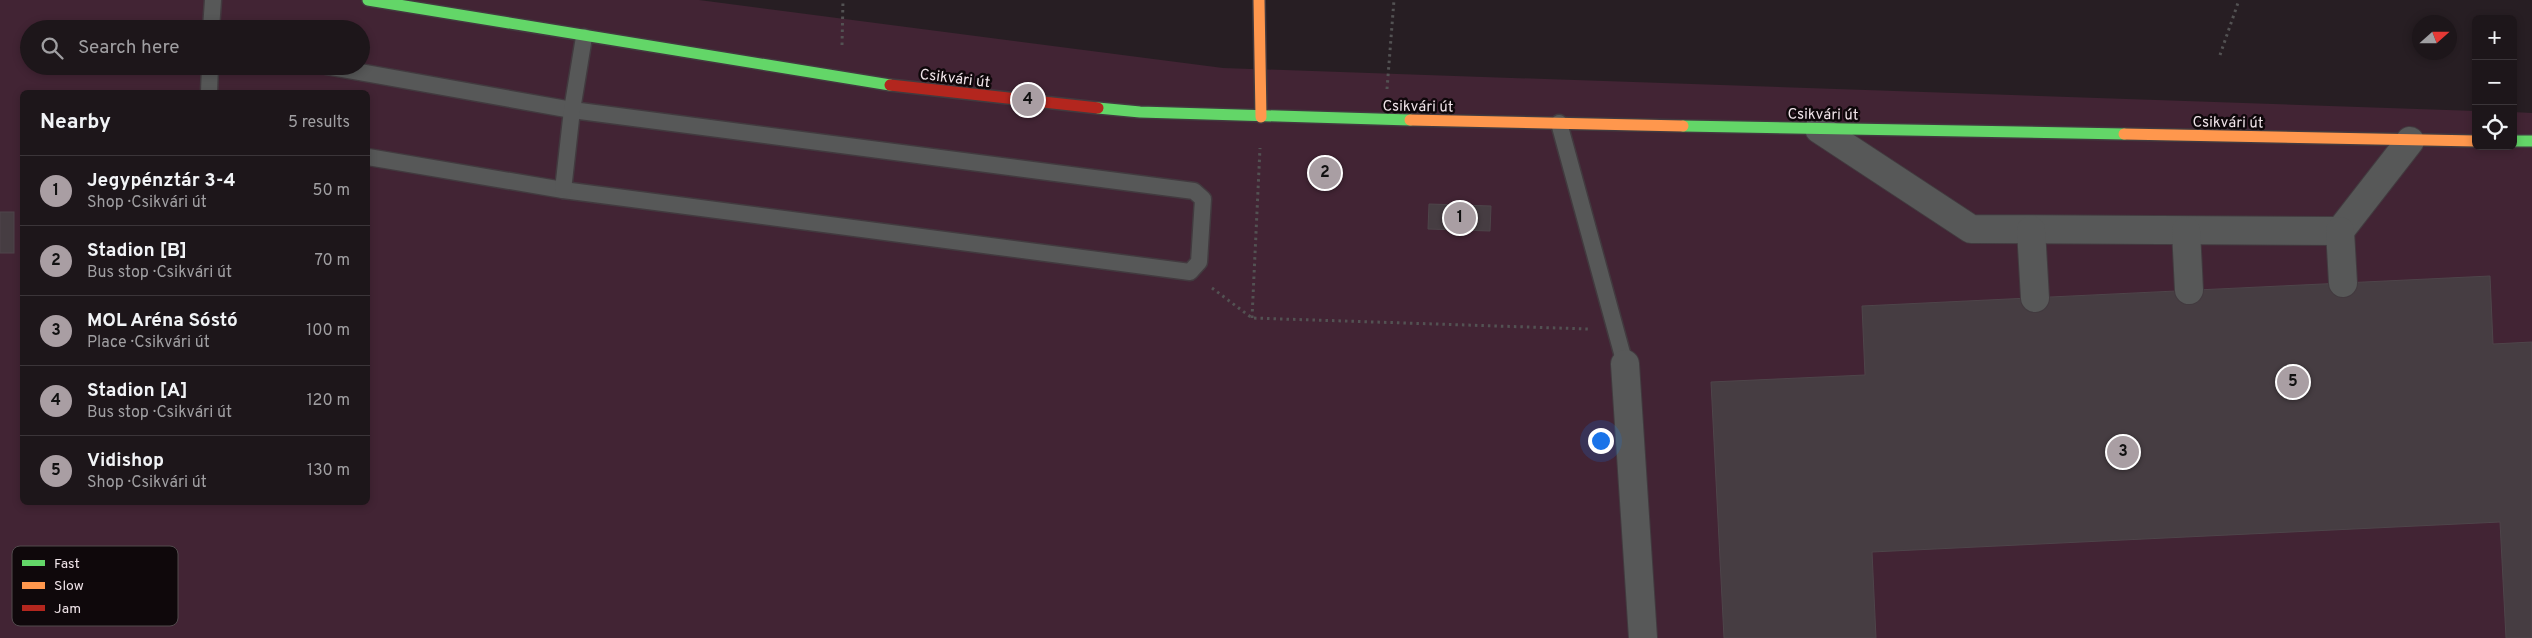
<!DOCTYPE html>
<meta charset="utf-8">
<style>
:root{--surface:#1d161a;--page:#251f23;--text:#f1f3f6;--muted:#a09fa2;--line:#3b3539;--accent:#a99ea3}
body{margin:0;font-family:Overpass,sans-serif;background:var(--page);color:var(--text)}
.controls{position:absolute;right:15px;top:15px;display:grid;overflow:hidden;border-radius:8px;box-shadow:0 2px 8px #0003}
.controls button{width:45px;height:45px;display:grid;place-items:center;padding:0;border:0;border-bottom:1px solid var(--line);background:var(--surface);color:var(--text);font:25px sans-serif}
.compass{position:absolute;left:2412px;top:15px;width:45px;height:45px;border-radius:50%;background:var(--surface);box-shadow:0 2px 8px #0003;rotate:69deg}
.you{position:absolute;left:1600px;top:440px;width:18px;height:18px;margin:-12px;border:4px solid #fff;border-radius:50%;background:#1a73e8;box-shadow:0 0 0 8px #1a73e833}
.badge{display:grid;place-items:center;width:32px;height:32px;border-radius:50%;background:var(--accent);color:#111;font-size:16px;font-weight:700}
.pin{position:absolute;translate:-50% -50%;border:2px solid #fff;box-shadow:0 1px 5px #0006}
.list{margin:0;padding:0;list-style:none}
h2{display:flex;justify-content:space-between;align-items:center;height:65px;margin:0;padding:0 20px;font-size:21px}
h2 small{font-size:16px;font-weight:400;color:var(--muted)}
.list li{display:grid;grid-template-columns:32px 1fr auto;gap:15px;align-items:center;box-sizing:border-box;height:70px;padding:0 20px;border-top:1px solid var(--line)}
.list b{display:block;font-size:19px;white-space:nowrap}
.list p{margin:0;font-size:16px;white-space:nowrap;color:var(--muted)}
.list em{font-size:16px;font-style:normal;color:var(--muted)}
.icon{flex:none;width:28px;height:28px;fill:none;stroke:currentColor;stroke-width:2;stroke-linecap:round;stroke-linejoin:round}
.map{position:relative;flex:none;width:2532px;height:638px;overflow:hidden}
.search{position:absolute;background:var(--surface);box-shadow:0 2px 8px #0003;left:20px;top:20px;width:350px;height:55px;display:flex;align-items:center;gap:12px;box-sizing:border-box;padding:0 18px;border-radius:28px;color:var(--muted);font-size:19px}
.panel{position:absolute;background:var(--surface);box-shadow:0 2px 8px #0003;left:20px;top:90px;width:350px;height:415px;border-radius:8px}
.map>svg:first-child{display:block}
</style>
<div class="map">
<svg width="2532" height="638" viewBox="0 0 2532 638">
<rect width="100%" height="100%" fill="#271e23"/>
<path fill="#422434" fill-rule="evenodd" d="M0 0H699L1223 68 2476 111V146H2513V112L2532 113V638H0ZM29 29H361V66H29ZM22 92H368V502H22Z"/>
<g fill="#463d42" stroke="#4e454a">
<polygon points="1429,204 1491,206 1490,231 1428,229"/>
<rect x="0" y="212" width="14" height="41"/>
<polygon points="2490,276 2493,344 2532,342 2532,638 2506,638 2500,522 1872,552 1876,638 1724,638 1711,382 1865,375 1862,306"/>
</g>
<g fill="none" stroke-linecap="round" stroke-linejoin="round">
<g stroke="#423a3f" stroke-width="19">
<g id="lane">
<polyline points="211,29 213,0"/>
<polyline points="326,66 572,110 1194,191 1203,199 1199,262 1190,272 563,190 368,157"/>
<polyline points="209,92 210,66"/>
<polyline points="1559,123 1625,364"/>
<polyline points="563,190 572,110 584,37"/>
</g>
</g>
<g stroke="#423a3f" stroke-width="30">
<g id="street">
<polyline points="1819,129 1971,229 2340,231 2410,141"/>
<polyline points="2031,230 2035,298"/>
<polyline points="2186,231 2189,290"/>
<polyline points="2340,231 2343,283"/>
<polyline points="1625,364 1643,638"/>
</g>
</g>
<g stroke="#423a3f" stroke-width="14">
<g id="fast">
<polyline points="368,0 890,85"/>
<polyline points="1098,108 1140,112 1410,120"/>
<polyline points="1683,126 2124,134"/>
<polyline points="2513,141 2532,141"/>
</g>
</g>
<g stroke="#423a3f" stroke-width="14">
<g id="slow">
<polyline points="1259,0 1261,117"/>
<polyline points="1410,120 1683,126"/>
<polyline points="2124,134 2476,141"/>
</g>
</g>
<g stroke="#423a3f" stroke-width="14">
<polyline id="jam" points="890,85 1098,108"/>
</g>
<g stroke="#535253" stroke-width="3" stroke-dasharray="2.5 4" stroke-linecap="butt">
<polyline points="842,45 843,0"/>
<polyline points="2220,55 2239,0"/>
<polyline points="1387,89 1394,0"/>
<polyline points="1212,288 1252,318 1588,329"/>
<polyline points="1252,318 1260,148"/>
</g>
<use href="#lane" stroke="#575858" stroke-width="16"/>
<use href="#street" stroke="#575858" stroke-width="28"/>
<use href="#fast" stroke="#63d668" stroke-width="11"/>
<use href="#slow" stroke="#ff974d" stroke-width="11"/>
<use href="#jam" stroke="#b3261e" stroke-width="11"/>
</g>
<g text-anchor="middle" stroke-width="5" stroke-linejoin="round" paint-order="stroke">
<g font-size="15" fill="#efe3e8" stroke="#0f080b">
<text transform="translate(955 78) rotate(7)" y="5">Csikvári út</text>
<text transform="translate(1418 106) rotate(1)" y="5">Csikvári út</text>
<text transform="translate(1823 114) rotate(1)" y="5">Csikvári út</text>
<text transform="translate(2228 122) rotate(1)" y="5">Csikvári út</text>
</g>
</g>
<rect x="12" y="546" width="166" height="80" rx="8" fill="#0f080b" stroke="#524a4d" stroke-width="1"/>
<rect x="22" y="560" width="23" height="6" fill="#63d668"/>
<rect x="22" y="582" width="23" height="7" fill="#ff974d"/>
<rect x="22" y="605" width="23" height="6" fill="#b3261e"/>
<g font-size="14" fill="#efe3e8">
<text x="54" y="568">Fast</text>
<text x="54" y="590">Slow</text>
<text x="54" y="613">Jam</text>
</g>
</svg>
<div class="controls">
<button>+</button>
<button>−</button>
<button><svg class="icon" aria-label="locate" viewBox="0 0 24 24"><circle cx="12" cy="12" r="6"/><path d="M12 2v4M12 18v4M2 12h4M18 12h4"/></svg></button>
</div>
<svg class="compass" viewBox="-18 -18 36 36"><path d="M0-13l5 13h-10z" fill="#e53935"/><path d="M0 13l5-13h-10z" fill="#a09fa2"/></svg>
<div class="you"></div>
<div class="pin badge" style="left:1460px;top:218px">1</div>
<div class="pin badge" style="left:1325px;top:173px">2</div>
<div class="pin badge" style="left:2123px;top:452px">3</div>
<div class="pin badge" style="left:1028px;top:100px">4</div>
<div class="pin badge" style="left:2293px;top:382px">5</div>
<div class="search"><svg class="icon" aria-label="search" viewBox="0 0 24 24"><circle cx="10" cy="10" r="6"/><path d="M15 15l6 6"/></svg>Search here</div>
<section class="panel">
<h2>Nearby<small>5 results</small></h2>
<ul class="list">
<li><span class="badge">1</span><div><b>Jegypénztár 3-4</b><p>Shop · Csikvári út</p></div><em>50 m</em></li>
<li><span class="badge">2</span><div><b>Stadion [B]</b><p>Bus stop · Csikvári út</p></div><em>70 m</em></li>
<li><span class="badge">3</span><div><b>MOL Aréna Sóstó</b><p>Place · Csikvári út</p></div><em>100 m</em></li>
<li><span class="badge">4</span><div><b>Stadion [A]</b><p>Bus stop · Csikvári út</p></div><em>120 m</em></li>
<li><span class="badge">5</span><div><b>Vidishop</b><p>Shop · Csikvári út</p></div><em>130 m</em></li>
</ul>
</section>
</div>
